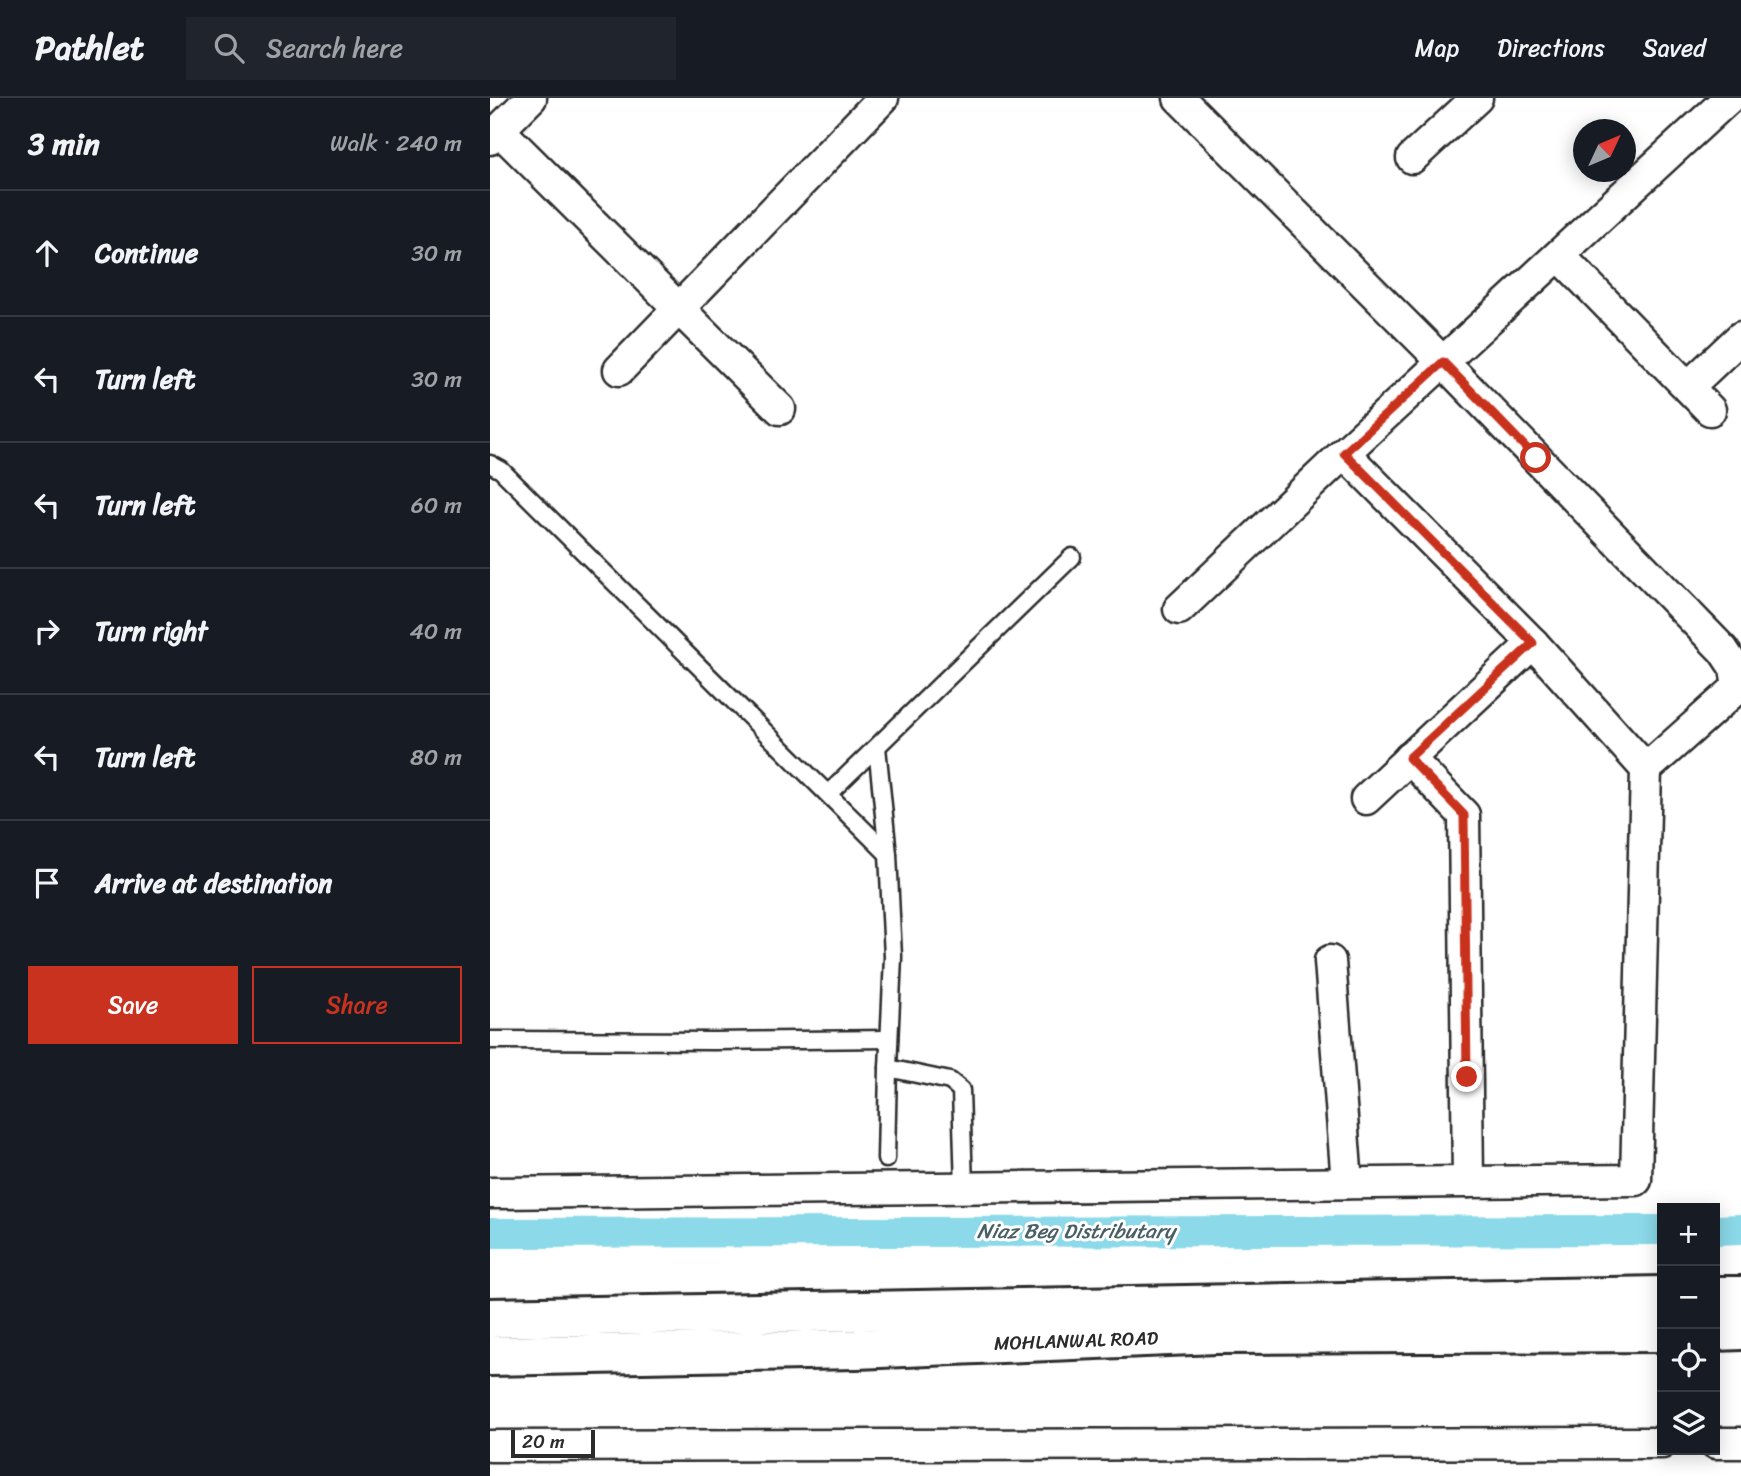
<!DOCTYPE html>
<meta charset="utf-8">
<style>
:root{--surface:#171b24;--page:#20242c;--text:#f1f3f6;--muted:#9ea1a6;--line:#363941;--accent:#c8321e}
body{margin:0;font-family:Sriracha,sans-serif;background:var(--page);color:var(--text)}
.controls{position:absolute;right:21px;bottom:21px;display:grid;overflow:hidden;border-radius:0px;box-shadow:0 4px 18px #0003}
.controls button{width:63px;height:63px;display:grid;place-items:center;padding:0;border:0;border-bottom:2px solid var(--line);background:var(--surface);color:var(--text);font:35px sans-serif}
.compass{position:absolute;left:1083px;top:21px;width:63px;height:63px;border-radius:50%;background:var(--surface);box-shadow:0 4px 18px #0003;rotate:46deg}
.scale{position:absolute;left:21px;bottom:18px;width:84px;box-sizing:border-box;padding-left:7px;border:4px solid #2b2b2b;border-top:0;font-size:19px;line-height:24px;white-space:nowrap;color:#2b2b2b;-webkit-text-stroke:5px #fff;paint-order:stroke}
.stop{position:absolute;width:21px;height:21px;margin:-16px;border:5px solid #c8321e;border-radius:50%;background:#fff}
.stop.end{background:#c8321e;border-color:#fff;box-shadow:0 2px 7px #0008}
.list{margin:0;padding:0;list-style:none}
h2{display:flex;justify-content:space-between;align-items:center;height:91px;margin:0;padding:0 28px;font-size:30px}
h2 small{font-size:23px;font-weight:400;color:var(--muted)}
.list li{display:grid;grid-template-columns:46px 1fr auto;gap:21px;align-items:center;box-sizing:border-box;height:126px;padding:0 28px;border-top:2px solid var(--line)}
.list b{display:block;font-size:26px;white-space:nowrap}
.list em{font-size:23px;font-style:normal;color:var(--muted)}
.actions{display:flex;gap:14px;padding:21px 28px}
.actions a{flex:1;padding:16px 0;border:2px solid var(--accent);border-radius:0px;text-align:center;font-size:24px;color:var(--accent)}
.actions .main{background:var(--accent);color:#fff}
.icon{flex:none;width:38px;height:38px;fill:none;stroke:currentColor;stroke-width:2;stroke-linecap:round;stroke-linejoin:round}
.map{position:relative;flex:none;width:1251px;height:1378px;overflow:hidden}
header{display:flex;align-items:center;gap:42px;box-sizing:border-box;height:98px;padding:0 35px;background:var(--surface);border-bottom:2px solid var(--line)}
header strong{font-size:33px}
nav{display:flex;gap:38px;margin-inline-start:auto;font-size:24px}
.search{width:490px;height:63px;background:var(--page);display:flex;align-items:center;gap:18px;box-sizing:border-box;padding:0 24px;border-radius:0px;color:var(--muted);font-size:26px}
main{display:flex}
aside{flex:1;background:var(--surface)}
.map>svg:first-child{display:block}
</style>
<header>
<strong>Pathlet</strong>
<div class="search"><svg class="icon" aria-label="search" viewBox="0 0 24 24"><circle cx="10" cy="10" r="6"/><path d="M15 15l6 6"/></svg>Search here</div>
<nav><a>Map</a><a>Directions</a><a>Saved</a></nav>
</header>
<main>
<aside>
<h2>3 min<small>Walk · 240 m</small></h2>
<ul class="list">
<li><svg class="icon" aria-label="ahead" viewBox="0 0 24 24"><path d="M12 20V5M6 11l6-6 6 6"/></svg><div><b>Continue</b></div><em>30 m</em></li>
<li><svg class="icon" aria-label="left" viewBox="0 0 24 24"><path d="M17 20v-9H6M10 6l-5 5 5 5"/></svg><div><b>Turn left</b></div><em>30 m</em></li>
<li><svg class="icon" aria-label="left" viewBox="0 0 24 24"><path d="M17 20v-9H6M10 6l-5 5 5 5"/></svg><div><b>Turn left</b></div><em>60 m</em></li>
<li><svg class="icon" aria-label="right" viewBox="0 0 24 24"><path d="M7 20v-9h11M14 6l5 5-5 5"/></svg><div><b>Turn right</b></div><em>40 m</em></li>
<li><svg class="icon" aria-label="left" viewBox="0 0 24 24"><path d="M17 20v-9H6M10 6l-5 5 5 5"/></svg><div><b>Turn left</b></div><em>80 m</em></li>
<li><svg class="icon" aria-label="arrive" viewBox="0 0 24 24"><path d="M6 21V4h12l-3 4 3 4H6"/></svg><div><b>Arrive at destination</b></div></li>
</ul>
<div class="actions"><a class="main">Save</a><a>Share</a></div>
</aside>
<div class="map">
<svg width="1251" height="1378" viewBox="0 0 1251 1378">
<rect width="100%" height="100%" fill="#fff"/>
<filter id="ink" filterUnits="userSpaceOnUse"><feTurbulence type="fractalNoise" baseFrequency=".0143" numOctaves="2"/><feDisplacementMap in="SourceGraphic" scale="14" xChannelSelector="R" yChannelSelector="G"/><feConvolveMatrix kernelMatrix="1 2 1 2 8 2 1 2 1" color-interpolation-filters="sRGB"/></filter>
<g filter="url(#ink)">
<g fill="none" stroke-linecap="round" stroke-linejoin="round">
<g stroke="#8bd9e9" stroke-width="30">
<polyline points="1225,1132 1251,1131"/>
<polyline points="0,1135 1172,1132"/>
</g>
<g stroke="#2b2b2b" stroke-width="21">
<g id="lane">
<polyline points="0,366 11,372 398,756"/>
<polyline points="387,649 398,756 403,859 398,970 460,983 471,992 474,1090"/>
<polyline points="338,696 582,459"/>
<polyline points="0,942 225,943 399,941"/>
<polyline points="396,1061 398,970"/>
</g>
</g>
<g stroke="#2b2b2b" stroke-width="35">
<g id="street">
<polyline points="689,0 953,264 1233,552 1245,570 1248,589 1156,671"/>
<polyline points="9,32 290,311"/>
<polyline points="0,41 41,0"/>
<polyline points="922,60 987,0"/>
<polyline points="1069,157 1220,312"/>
<polyline points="129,272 393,0"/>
<polyline points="1198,289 1251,239"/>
<polyline points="689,511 854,355"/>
<polyline points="919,660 974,717 978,1084"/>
<polyline points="876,701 1043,545"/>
<polyline points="840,863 857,1085"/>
<polyline points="0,1095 1146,1082 1156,671 1043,545 854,355 1239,0"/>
<polyline points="1225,1345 1251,1345"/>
<polyline points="0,1348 1172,1345"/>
</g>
</g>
<g stroke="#2b2b2b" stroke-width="44">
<g id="secondary">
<polyline points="1225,1198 1251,1198"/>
<polyline points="0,1220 1172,1198"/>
<polyline points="1225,1233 1251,1232"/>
<polyline points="0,1258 366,1251 726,1236 1172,1234"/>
</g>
</g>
<use href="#lane" stroke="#fff" stroke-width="16"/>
<use href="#street" stroke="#fff" stroke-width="30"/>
<use href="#secondary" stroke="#fff" stroke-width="38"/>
</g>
</g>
<g fill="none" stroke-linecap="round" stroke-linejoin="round" filter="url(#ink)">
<polyline stroke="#c8321e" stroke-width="9" points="977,979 974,717 919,660 1043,545 854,355 953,264 1046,360"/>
</g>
<g text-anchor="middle" stroke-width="6" stroke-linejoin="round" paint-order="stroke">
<g font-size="19" fill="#2b2b2b" stroke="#fff">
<text transform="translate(586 1242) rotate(-2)" y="7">MOHLANWAL ROAD</text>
</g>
<g font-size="21" font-style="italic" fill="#485f64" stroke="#fff">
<text x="586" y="1140">Niaz Beg Distributary</text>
</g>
</g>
</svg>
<div class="controls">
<button>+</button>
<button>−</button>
<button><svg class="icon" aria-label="locate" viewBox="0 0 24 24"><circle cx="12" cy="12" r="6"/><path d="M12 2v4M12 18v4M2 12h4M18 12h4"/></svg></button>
<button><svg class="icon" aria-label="layers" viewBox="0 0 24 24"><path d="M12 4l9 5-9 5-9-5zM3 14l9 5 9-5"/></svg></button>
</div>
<svg class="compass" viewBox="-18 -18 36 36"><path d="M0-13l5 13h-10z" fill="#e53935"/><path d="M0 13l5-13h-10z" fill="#9ea1a6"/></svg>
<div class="scale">20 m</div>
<div class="stop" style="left:1046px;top:360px"></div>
<div class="stop end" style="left:977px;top:979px"></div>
</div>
</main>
